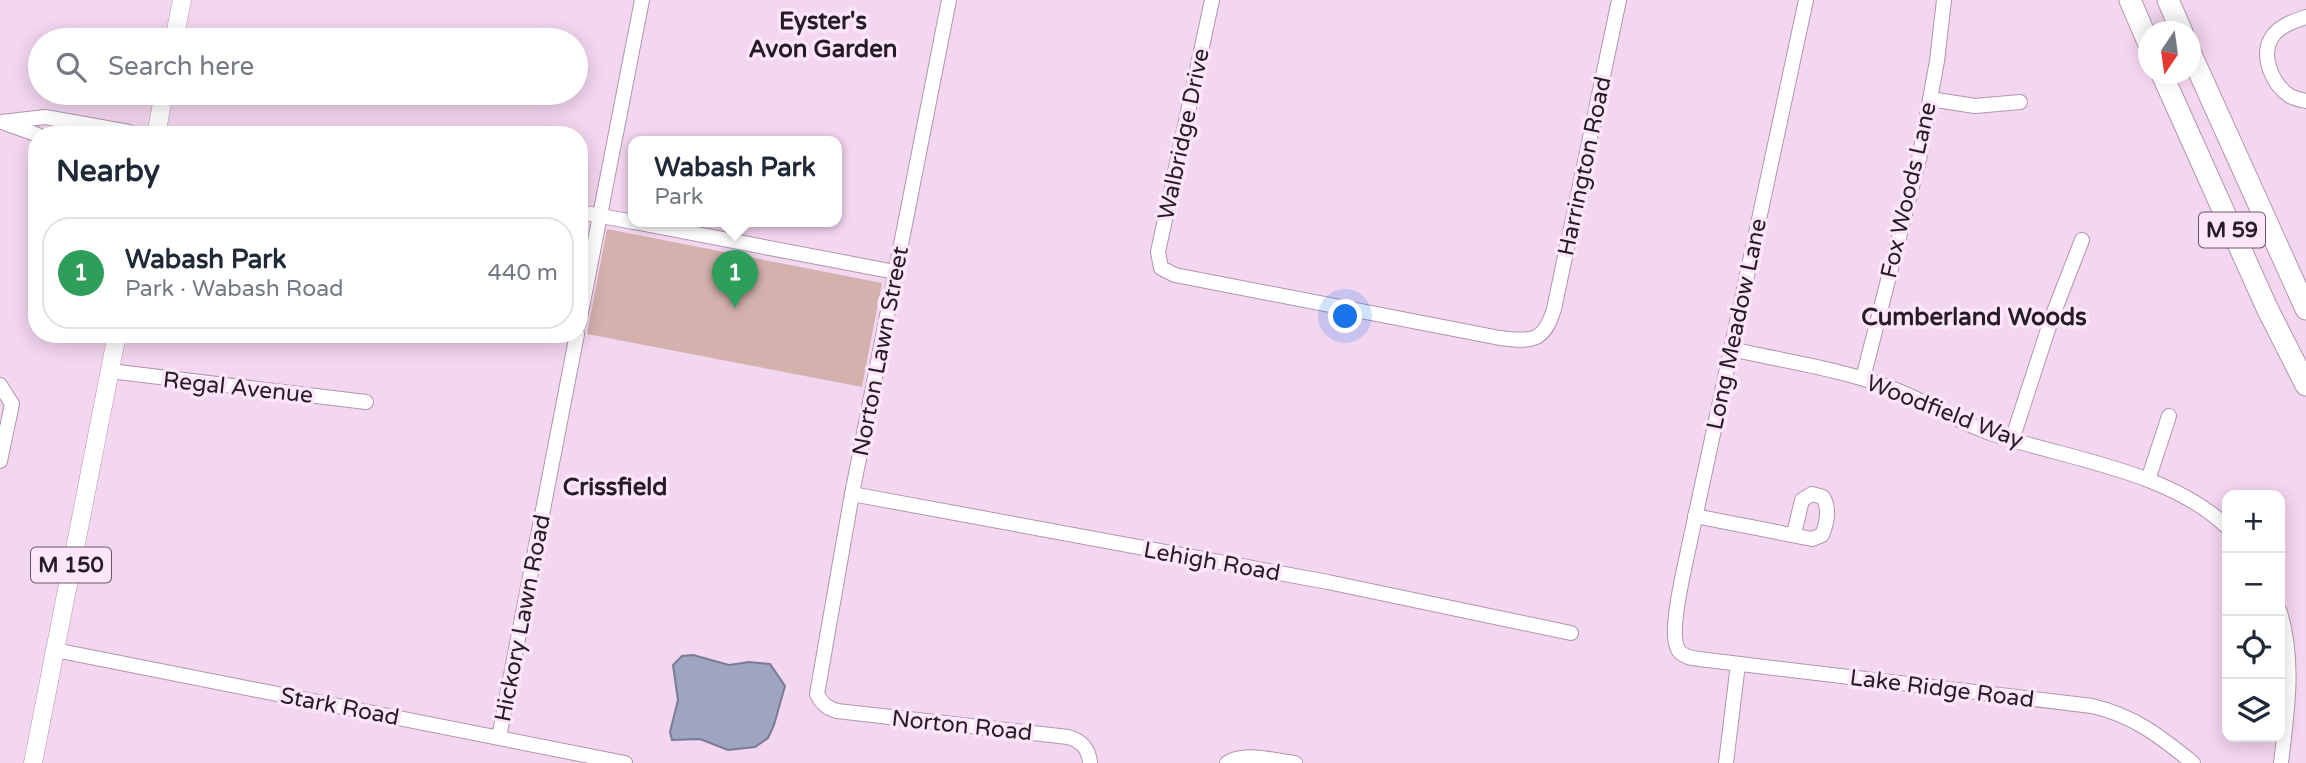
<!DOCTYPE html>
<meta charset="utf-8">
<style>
:root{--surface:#fff;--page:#f6f6f7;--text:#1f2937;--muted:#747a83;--line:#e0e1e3;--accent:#2e7670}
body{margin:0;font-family:"Varela Round",sans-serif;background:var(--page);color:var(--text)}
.controls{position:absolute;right:21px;bottom:21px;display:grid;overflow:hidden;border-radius:14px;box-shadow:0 4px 18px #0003}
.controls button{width:63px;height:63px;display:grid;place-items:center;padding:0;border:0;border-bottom:2px solid var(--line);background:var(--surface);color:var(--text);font:35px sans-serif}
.compass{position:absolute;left:2138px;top:21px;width:63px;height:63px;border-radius:50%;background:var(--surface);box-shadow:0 4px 18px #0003;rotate:193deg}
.you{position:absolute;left:1346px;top:317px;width:24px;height:24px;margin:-18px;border:5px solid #fff;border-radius:50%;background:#1a73e8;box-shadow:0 0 0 10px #1a73e833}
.badge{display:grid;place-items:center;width:46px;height:46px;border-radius:50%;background:var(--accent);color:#fff;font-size:23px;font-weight:700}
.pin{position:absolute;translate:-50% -58px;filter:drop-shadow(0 2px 4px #0008)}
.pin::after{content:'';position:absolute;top:37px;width:24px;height:21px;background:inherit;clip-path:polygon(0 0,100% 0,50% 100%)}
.popup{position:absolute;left:628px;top:136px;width:214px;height:91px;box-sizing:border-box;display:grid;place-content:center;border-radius:14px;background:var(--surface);filter:drop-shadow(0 2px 5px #0005);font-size:23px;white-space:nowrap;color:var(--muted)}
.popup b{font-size:26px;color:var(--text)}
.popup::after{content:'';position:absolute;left:50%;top:100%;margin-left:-14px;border:14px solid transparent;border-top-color:var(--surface)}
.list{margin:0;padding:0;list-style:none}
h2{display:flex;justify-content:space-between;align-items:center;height:91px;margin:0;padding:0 28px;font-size:30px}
h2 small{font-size:23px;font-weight:400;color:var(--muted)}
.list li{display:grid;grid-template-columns:46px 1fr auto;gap:21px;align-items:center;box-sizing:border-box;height:112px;margin:0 14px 14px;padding:0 14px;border:2px solid var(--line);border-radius:28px}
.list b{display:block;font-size:26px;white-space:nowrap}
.list p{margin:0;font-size:23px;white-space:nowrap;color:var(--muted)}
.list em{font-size:23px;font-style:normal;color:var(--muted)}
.icon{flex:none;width:38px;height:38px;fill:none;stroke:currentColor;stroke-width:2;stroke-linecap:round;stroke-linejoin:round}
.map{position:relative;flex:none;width:2306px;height:763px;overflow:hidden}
.search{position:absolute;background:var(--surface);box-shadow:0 4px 18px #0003;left:28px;top:28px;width:560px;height:77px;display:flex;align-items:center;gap:18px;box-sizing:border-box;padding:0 24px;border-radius:38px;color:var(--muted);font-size:26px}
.panel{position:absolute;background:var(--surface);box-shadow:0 4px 18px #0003;left:28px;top:126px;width:560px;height:217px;border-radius:28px}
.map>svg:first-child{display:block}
</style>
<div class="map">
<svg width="2306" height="763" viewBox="0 0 2306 763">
<rect width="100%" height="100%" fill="#f3d6f0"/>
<polygon fill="#d3b1ad" points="607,229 882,283 862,387 587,334"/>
<polygon fill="#9da5c2" stroke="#797c93" stroke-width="2" points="693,655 729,665 749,662 770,664 785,686 774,725 768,738 755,747 728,750 700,739 672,740 670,732 678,700 673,665 682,656"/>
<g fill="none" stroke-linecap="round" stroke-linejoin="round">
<g stroke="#b195ae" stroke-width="16">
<g id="minor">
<path d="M949 0 852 494 817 694C822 704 827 708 837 711L1068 737C1082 741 1089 749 1090 763"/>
<path d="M1212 0 1158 252 1161 268 1175 275 1500 338C1532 342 1544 342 1554 309L1619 0"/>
<path d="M1806 0 1683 574C1680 590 1669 637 1679 651 1684 657 1692 658 1699 659L2092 706C2133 715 2161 737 2193 763"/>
<path d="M2306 17C2294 21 2279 26 2272 37 2260 56 2272 84 2290 96 2294 98 2301 100 2306 101"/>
<polyline points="1930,99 1975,106 2020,102"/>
<polyline points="2,122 45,117 129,132 134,135"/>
<polyline points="7,124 38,135"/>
<polyline points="579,212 634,222"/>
<polyline points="634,222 895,272"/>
<polyline points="579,323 642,0"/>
<path d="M1731 349C1784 361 1840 369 1891 388 1926 401 1957 422 1993 434 2068 459 2169 471 2227 527"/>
<polyline points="110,371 366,402"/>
<polyline points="1863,378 1919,159 1937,61 1944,0"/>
<polyline points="0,385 12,404 0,461"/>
<polyline points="2012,440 2052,317 2082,240"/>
<polyline points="2148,480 2169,416"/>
<polyline points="852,494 1328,582 1571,633"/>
<path d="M1695 516 1812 539 1822 535C1827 523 1830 509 1823 497L1812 494 1802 500 1794 534"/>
<path d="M2280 612C2295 663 2287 711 2281 763"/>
<polyline points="55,650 625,763"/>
<polyline points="499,737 577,334"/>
<path d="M1227 763C1245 751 1274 761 1295 763"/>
<polyline points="1726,763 1738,664"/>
</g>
</g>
<g stroke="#b195ae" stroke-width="19">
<g id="major">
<polyline points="174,40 182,0"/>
<polyline points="156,135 164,93"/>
<polyline points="33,763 117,334"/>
</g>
</g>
<g stroke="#b195ae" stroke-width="23">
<g id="highway">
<polyline points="2130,0 2148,42"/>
<polyline points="2168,0 2182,32"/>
<polyline points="2190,52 2306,309"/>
<polyline points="2162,74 2267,308 2306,385"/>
</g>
</g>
<use href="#minor" stroke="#fff" stroke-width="14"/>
<use href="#major" stroke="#fff" stroke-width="18"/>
<use href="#highway" stroke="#fff" stroke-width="21"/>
</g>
<g text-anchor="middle" stroke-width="7" stroke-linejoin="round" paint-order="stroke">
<g fill="#fde5fa" stroke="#665866" stroke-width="2">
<rect x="2199" y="212.5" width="66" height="35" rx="5"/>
<rect x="31" y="547.5" width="80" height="35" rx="5"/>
</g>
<g font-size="21" font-weight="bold" fill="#261c26">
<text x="2232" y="237">M 59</text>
<text x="71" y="572">M 150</text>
</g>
<g font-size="23" fill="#261c26" stroke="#fde5fa">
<text transform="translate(1183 134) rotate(-78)" y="8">Walbridge Drive</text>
<text transform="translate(1584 166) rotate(-78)" y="8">Harrington Road</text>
<text transform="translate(1908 190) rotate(-77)" y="8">Fox Woods Lane</text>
<text transform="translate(1736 324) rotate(-78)" y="8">Long Meadow Lane</text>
<text transform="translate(880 351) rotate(-79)" y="8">Norton Lawn Street</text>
<text transform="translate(238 387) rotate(6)" y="8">Regal Avenue</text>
<text transform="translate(1945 411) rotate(21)" y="8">Woodfield Way</text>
<text transform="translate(1212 561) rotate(10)" y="8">Lehigh Road</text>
<text transform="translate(522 618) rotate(-79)" y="8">Hickory Lawn Road</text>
<text transform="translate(1942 688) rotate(7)" y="8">Lake Ridge Road</text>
<text transform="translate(340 706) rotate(11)" y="8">Stark Road</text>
<text transform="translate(962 725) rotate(6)" y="8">Norton Road</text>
</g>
<g font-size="24" font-weight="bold" fill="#261c26" stroke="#fde5fa">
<text x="823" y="29">Eyster's<tspan x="823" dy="28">Avon Garden</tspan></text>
<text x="1974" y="325">Cumberland Woods</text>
<text x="615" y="495">Crissfield</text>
</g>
</g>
</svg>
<div class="controls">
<button>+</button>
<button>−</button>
<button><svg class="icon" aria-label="locate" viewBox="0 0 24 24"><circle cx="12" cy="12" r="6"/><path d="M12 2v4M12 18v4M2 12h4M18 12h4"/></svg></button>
<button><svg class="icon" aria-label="layers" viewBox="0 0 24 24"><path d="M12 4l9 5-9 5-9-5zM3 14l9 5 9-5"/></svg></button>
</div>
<svg class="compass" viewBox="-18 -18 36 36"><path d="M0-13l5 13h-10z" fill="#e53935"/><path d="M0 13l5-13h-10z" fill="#747a83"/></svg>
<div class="you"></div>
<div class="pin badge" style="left:735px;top:308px;background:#2e9e5b">1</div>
<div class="popup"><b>Wabash Park</b>Park</div>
<div class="search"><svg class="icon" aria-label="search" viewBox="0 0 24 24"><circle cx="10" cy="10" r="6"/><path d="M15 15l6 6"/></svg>Search here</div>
<section class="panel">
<h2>Nearby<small></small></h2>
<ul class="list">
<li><span class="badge" style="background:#2e9e5b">1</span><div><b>Wabash Park</b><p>Park · Wabash Road</p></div><em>440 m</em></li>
</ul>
</section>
</div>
